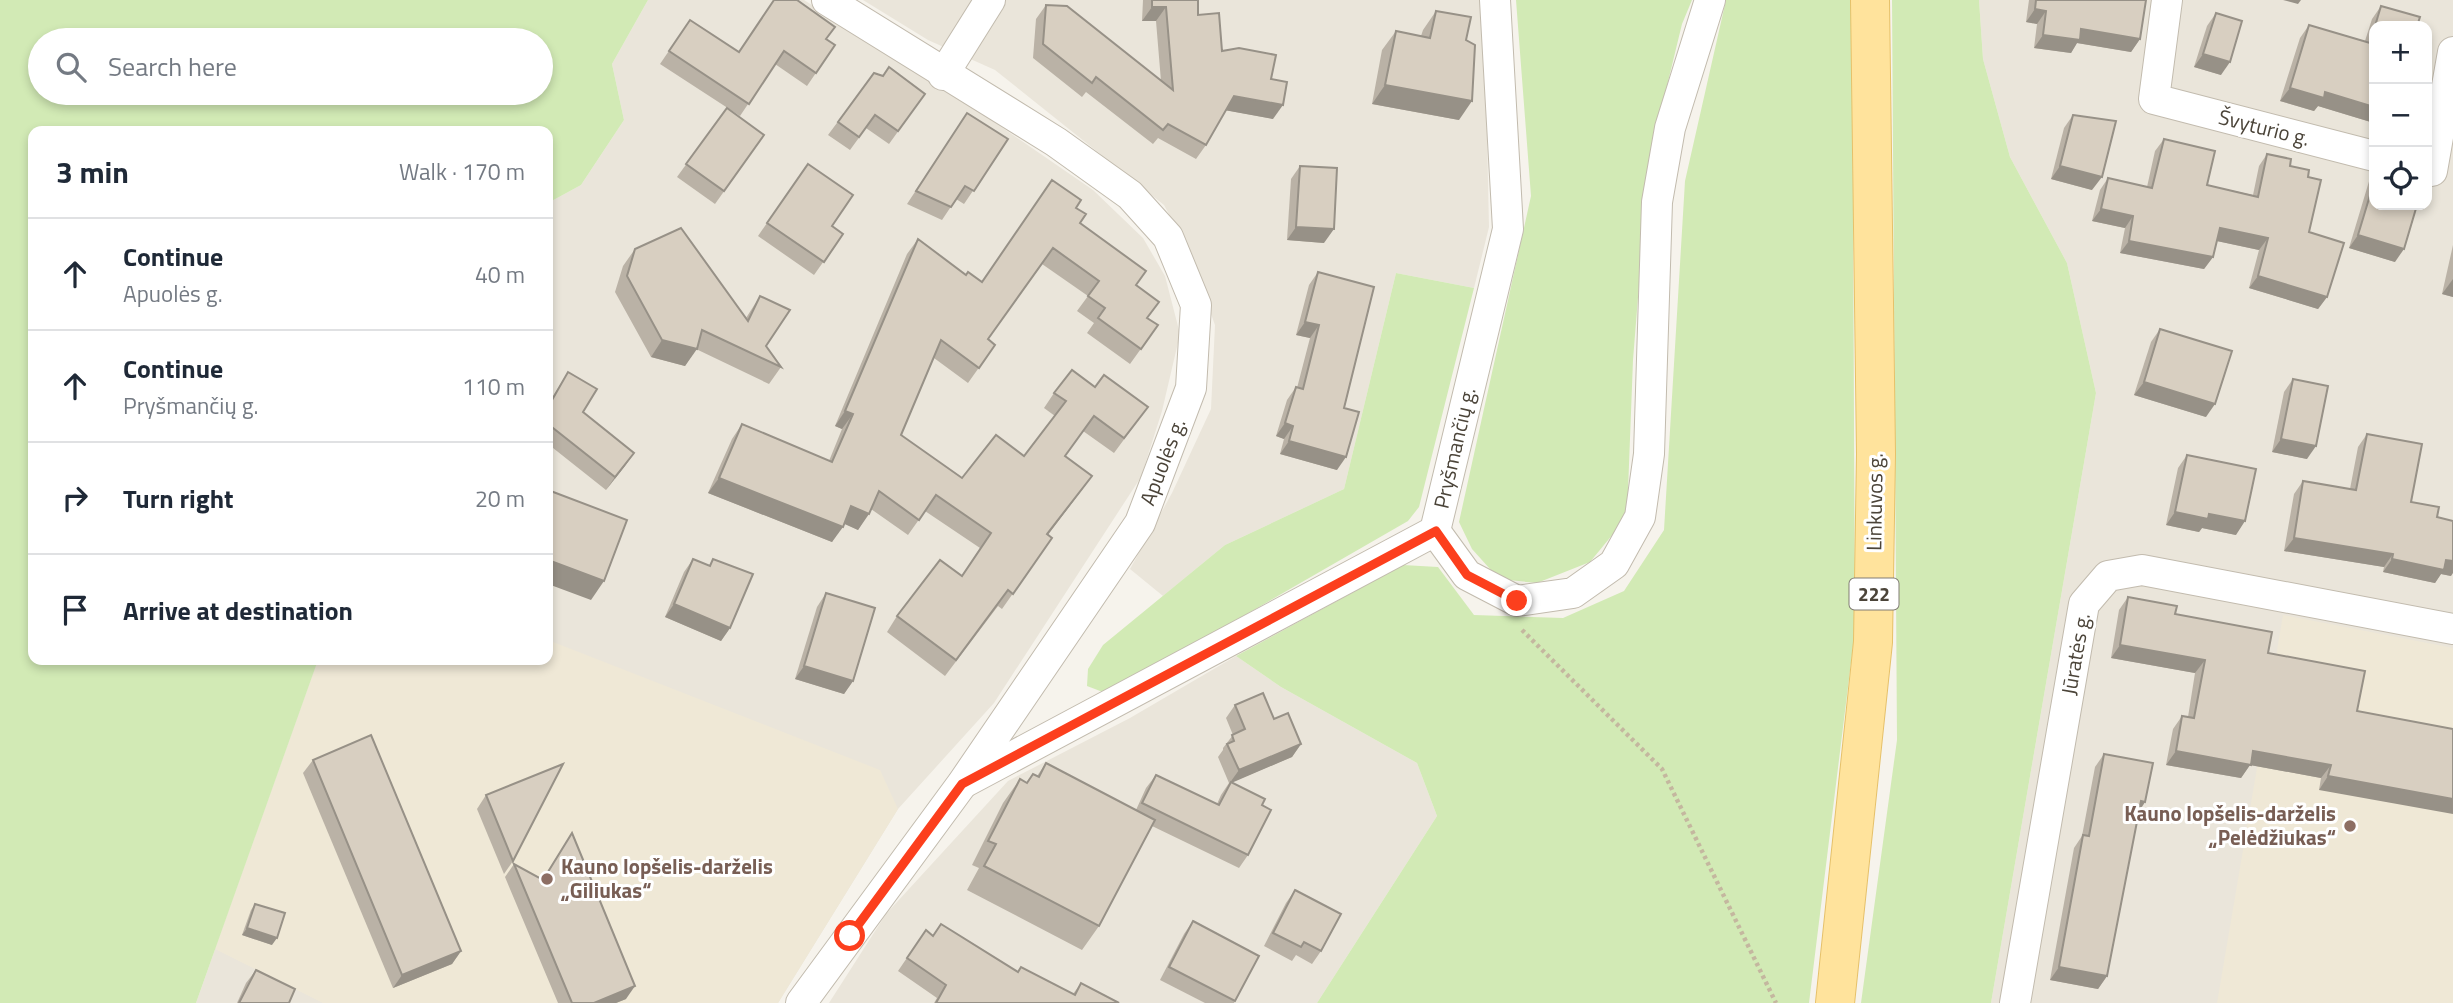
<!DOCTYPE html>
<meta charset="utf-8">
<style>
:root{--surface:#fff;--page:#f2f2f3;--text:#1f2937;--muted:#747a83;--line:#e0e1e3}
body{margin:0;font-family:"Titillium Web",sans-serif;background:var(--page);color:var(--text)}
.controls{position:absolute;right:21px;top:21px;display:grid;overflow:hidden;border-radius:14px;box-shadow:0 4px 10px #0003}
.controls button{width:63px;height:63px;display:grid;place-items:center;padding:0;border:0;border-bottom:2px solid var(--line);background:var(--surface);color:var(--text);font:35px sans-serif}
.stop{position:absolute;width:21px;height:21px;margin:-16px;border:5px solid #fc3f1d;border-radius:50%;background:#fff}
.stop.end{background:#fc3f1d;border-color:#fff;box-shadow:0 2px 7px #0008}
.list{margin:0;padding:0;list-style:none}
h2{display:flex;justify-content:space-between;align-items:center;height:91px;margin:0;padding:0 28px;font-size:30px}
h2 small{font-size:23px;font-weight:400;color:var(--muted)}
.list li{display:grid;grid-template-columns:46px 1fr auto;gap:21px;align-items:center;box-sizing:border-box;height:112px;padding:0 28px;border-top:2px solid var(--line)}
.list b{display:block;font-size:26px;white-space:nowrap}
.list p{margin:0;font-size:23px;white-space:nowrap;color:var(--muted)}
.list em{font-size:23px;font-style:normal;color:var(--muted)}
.icon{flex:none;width:38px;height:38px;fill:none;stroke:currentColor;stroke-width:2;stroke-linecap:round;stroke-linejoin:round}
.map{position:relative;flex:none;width:2453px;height:1003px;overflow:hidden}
.search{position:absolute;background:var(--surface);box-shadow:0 4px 10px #0003;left:28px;top:28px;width:525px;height:77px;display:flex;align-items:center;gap:18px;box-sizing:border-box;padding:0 24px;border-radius:38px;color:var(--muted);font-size:26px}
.panel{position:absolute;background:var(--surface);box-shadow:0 4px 10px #0003;left:28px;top:126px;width:525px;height:539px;border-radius:14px}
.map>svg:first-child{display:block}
</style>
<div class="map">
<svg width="2453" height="1003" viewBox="0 0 2453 1003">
<rect width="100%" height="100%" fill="#f6f3ec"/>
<g fill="#eae5da" fill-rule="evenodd">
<polygon points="648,0 804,0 962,100 1093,190 1143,238 1165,276 1180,334 1162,411 1141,477 994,703 898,809 778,1003 196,1003 318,660 548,660 548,203 581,185 624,120 612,64"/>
<polygon points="863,0 1484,0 1489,227 1474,288 1396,273 1344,489 1225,545 1163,596 1130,569 1172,493 1211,409 1215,325 1186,246 1164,205 995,70 928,40"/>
<path d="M1979 0H2453V1003H1991L2096 393 2067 263 2010 157 1983 59ZM2374 26H2427V205H2374Z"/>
<polygon points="1236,656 1281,687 1417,763 1437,816 1317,1003 829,1003 886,914 1008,781 1130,718"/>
</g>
<g fill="#efe8d6">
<polygon points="2283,615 2453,648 2453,1003 2217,1003"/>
<polygon points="548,640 880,770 898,809 778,1003 323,1003 215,949 318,660 548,660"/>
</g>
<g fill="#d2eab5" fill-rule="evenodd">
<path d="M0 0H648L612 64 624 120 581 185 548 203V131H33V660H318L196 1003H0ZM541 40V93H40V40Z"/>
<polygon points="1516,0 1692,0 1682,24 1649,160 1633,360 1627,517 1590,562 1537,583 1499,579 1472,549 1459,522 1531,196"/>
<polygon points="1726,0 1852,0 1855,630 1809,1003 1317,1003 1437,816 1417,763 1281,687 1236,656 1403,565 1438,567 1474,615 1563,618 1624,591 1664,530 1685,181"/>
<polygon points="1892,0 1979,0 1983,59 2010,157 2067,263 2096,393 1991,1003 1861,1003 1897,740"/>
<polygon points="1396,273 1474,288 1419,507 1408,521 1108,694 1087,686 1088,669 1103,645 1225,545 1344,489"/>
</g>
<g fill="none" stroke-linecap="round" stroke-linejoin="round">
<g stroke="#c2bbae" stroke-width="32">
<g id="street">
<polyline points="2167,0 2154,99 2374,156"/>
<polyline points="943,75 990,0"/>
<polyline points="2432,171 2453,52"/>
<polyline points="1435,531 1467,575 1517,601 1573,593 1614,564 1640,517 1649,454 1657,202 1670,128 1710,0"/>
<polyline points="965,782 1435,531 1508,229 1495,0"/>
<polyline points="801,1003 962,784 1140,523 1191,388 1196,305 1168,237 1130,195 1056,142 827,0"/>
<polyline points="2015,1003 2084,604 2108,576 2142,570 2453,629"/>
</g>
</g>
<g stroke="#e6c16a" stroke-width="40">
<polyline id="primary" points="1835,1003 1873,642 1876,454 1870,0"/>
</g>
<polyline stroke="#c4b79f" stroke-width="4.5" stroke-dasharray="3.5 3.5" stroke-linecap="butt" points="1522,630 1662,769 1776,1003"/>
<use href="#street" stroke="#fff" stroke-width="30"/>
<use href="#primary" stroke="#ffe39c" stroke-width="38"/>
</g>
<g fill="#bab2a6">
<polygon points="1143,0 1198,0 1198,15 1222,51 1271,79 1273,119 1225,110 1206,145 1196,159 1158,138 1153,144 1086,92 1082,97 1033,58 1036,19 1046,5 1161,81 1156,21 1142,21"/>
<polygon points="2029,0 2146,0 2140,39 2131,52 2077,43 2071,53 2034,48 2037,24 2026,22"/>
<polygon points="2381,6 2417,26 2374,26 2374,123 2318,106 2314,111 2280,101 2300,38 2309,25 2365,41 2372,19"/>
<polygon points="1436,11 1466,40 1459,120 1372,104 1382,50 1396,31 1421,36 1423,30"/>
<polygon points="2216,13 2221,75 2194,67 2207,26"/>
<polygon points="690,20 739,52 826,39 835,45 807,86 775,64 740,116 660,64"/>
<polygon points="874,73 925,94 889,144 866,128 850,150 828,135"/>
<polygon points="727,108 764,135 715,204 677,177"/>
<polygon points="967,113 1008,139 964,204 956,199 942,220 907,204"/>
<polygon points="2073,115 2092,190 2051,179 2064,128"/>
<polygon points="2164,139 2207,185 2253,195 2259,166 2267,154 2308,177 2309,232 2327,297 2318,309 2249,288 2259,250 2217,241 2213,257 2204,269 2120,253 2125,228 2092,221 2100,190 2108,178 2147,187 2155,151"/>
<polygon points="808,164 832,226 843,234 814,275 758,236"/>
<polygon points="1300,166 1324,243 1287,240 1291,179"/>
<polygon points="2374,172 2374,205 2395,262 2349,248 2370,178"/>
<polygon points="1076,208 1080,223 1136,285 1147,318 1158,325 1130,364 1087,333 1094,323 1077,311 1088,296 1042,264 988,339 995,345 968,383 934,358 901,435 962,478 1024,456 1055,416 1044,408 1054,393 1095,387 1148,407 1114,453 1083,431 1065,456 1092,476 1048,535 1052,538 1002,609 998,606 945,676 887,632 897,616 962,576 980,548 925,511 908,535 871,509 858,530 844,523 832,542 708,493 732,439 742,424 829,461 842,429 835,426 907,254 918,239 966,275 982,281"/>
<polygon points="2453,245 2453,297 2442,294"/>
<polygon points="635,249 746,318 760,296 766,346 781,367 769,384 696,349 685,366 651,357 615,292 623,266"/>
<polygon points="1318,272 1344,408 1337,470 1280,454 1284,439 1276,436 1287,400 1296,387 1297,388 1310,338 1296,335 1309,285"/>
<polygon points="2160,329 2206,417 2134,395 2151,342"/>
<polygon points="568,372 583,412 634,453 606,490 548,444 548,404"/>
<polygon points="2293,379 2307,459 2272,452 2284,392"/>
<polygon points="2367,434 2411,502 2437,517 2451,576 2441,574 2435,583 2383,572 2384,567 2284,551 2294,494 2303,481 2350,489 2358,447"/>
<polygon points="2187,455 2236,535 2202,528 2199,532 2166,525 2178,468"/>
<polygon points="693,559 709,566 713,559 730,628 721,641 665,617 684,572"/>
<polygon points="826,593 853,681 844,694 795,679 817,607"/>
<polygon points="2128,597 2175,614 2268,653 2357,711 2453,729 2319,790 2321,778 2250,765 2241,778 2166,765 2173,729 2182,716 2188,717 2195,673 2111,658 2119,610"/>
<polygon points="1235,705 1274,719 1301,744 1292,757 1232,782 1262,805 1248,855 1239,868 1152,826 1099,926 1082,950 967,890 979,868 972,865 1003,803 1020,779 1026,783 1033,774 1037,776 1046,763 1136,810 1146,788 1156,775 1217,804 1221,795 1229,783 1218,757 1223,750 1223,748 1233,735 1226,718"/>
<polygon points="2104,754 2145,802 2139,812 2107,976 2098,989 2050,980 2074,848 2082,836 2095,767"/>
<polygon points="313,760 461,951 452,964 393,988 303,773"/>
<polygon points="486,795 513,861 504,874 477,809"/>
<polygon points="572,833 626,999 616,1003 558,1003 505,877 514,864 542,880"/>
<polygon points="1295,890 1321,951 1312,964 1296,955 1292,961 1264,946 1286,903"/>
<polygon points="255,904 272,945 242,935 251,910"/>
<polygon points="1193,921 1259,956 1234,1003 1205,1003 1160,980 1184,934"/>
<polygon points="926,930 933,936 1017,972 1021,967 1073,994 1081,983 1119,1003 934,1003 937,998 898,971"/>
<polygon points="256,970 289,1003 237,1003 246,983"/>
</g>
<g fill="#979187">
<polygon points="2283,0 2301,0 2298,4"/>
<polygon points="1152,7 1166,7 1156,21 1142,21"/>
<polygon points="2035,9 2046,11 2037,24 2026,22"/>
<polygon points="2081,29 2140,39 2131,52 2077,43 2071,53 2034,48 2043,35"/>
<polygon points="2203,54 2230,62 2221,75 2194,67"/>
<polygon points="1385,85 1472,101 1459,120 1372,104"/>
<polygon points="2290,88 2325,92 2374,107 2374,123 2318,106 2314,111 2280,101"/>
<polygon points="1234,96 1283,105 1273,119 1224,110"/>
<polygon points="2060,166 2102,177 2092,190 2051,179"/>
<polygon points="2101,209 2133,216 2125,228 2092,221"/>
<polygon points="1296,227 1334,229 1324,243 1287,240"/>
<polygon points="2220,228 2268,238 2259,250 2212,240"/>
<polygon points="2358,235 2404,249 2395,262 2349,248"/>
<polygon points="2129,241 2213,257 2204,269 2120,253"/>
<polygon points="2258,276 2327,297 2318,309 2249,288"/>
<polygon points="2453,279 2453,297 2442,294"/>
<polygon points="1305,322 1319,325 1310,338 1296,335"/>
<polygon points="662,340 697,349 685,366 651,357"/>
<polygon points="2144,382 2215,404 2206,417 2134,395"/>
<polygon points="845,411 853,414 842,429 835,426"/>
<polygon points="1285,423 1293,426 1284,439 1276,436"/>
<polygon points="2281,439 2316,446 2307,459 2272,452"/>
<polygon points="1289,441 1346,457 1337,470 1280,454"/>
<polygon points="634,453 625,466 606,490 615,477"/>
<polygon points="1092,476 1081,491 1036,550 1047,534"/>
<polygon points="719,478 843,527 832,542 708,493"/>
<polygon points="851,506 869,514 858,530 840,522"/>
<polygon points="2175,512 2209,514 2245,521 2236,535 2202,528 2199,532 2166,525"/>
<polygon points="2294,538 2393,554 2384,567 2284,551"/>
<polygon points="2392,559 2446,560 2453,561 2453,573 2451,576 2441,574 2435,583 2383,572"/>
<polygon points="548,560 604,581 591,600 548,584"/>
<polygon points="674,604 730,628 721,641 665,617"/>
<polygon points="2120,645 2205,660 2195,673 2111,658"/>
<polygon points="804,666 853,681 844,694 795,679"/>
<polygon points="1301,744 1292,757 1229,784 1239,770"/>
<polygon points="2176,751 2253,751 2331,765 2321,778 2250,765 2241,778 2166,765"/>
<polygon points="2328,776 2453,799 2453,814 2319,790"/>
<polygon points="2141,801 2145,802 2136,815"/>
<polygon points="247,928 277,938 272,945 242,935"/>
<polygon points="461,951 452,964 393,988 402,975"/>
<polygon points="2059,967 2107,976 2098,989 2050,980"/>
<polygon points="635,986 626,999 616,1003 594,1003"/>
</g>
<g fill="#d8cfc1" stroke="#979187" stroke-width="2">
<polygon points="774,0 797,0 835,27 826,39 835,45 816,73 784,51 749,104 669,51 690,20 739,52"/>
<polygon points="1152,0 1198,0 1198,15 1219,13 1222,51 1239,48 1276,55 1271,79 1287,82 1283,105 1234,96 1206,145 1168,124 1163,130 1096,77 1092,83 1043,44 1046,5 1067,6 1173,90 1166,7 1152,7"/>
<polygon points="2036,0 2146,0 2140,39 2081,29 2080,40 2043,35 2046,11 2035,9"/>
<polygon points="2381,6 2420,17 2417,26 2375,26"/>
<polygon points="1436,11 1471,17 1466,40 1475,45 1472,101 1385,85 1396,31 1430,38"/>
<polygon points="2216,13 2242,21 2230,62 2203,54"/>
<polygon points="2309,25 2370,43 2374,28 2374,107 2325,92 2324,98 2290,88"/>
<polygon points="889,67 925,94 898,131 875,115 859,137 838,122 874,73 883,76"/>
<polygon points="727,108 764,135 724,191 686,164"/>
<polygon points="967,113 1008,139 974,191 965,186 951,207 916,191"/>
<polygon points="2073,115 2116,121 2102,177 2060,166"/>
<polygon points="2164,139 2215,151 2207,185 2258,197 2267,154 2291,159 2290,166 2309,170 2308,177 2321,180 2309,232 2344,243 2327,297 2258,276 2268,238 2220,228 2213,257 2129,241 2133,216 2101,209 2108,178 2152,188"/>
<polygon points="808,164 853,195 832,226 843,234 824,262 767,223"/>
<polygon points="1300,166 1337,168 1334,229 1296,227"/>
<polygon points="1052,180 1081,200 1076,208 1086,214 1080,223 1146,271 1136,285 1159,302 1147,318 1158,325 1141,349 1098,318 1105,308 1088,296 1099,281 1053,248 988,339 995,345 979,368 941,340 901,435 962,478 996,435 1024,456 1066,401 1054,393 1072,370 1095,387 1104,375 1148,407 1124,438 1094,416 1065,456 1092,476 1047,534 1052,538 1013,594 1008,590 956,660 897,616 940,560 962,576 991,533 936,495 919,520 879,491 869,514 851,506 843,527 719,478 742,424 832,462 853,414 845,411 918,239 966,275 968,272 982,282"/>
<polygon points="2374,182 2374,205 2417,205 2404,249 2358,235"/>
<polygon points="681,228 748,321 760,296 790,310 766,346 781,367 702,330 697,349 662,340 627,276 635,249"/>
<polygon points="1318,272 1374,287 1344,408 1359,412 1346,457 1289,441 1293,426 1285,423 1296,387 1303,389 1319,325 1305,322"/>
<polygon points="2160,329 2232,351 2215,404 2144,382"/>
<polygon points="568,372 597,389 583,412 634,453 615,477 548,424 548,407"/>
<polygon points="2293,379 2328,386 2316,446 2281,439"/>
<polygon points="2367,434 2422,444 2411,502 2439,507 2437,517 2453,521 2453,561 2446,560 2444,570 2392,559 2393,554 2294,538 2303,481 2356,490"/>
<polygon points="2187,455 2256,469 2245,521 2209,514 2208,519 2175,512"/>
<polygon points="548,490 627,520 604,581 548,560 548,534 551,525 548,526"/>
<polygon points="693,559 710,566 713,559 753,574 730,628 674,604"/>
<polygon points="826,593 875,608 853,681 804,666"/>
<polygon points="2128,597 2177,606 2175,614 2272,632 2268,653 2365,671 2357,711 2453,729 2453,799 2328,776 2331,765 2253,751 2251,765 2176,751 2182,716 2194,718 2205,660 2120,645"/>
<polygon points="1263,693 1274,719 1288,713 1301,744 1239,770 1227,744 1234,741 1232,735 1245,729 1235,705"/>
<polygon points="371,735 461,951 402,975 313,760"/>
<polygon points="2104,754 2153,763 2145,802 2141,801 2107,976 2059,967 2083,835 2089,836"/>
<polygon points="1046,763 1155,820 1099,926 984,866 996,844 988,841 1020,779 1027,783 1033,774 1039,777"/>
<polygon points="563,764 513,861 486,795"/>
<polygon points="1156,775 1219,805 1231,782 1265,799 1262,805 1271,810 1248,855 1142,803"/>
<polygon points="572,833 635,986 594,1003 572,1003 514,864 543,880"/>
<polygon points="1295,890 1341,914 1321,951 1304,942 1301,947 1273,933"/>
<polygon points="255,904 285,913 277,938 247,928"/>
<polygon points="1193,921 1259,956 1235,1001 1169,967"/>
<polygon points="941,924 1018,972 1021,967 1075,995 1081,983 1119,1003 936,1003 946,985 907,958 926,930 933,936"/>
<polygon points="256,970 295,989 289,1003 239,1003"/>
</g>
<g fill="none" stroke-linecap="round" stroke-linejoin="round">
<polyline stroke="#fc3f1d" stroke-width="9" points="850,936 962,784 1436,531 1467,575 1517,601"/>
</g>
<g fill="#8d6e63" stroke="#fff" stroke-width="2.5">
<circle cx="2350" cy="826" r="7"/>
<circle cx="547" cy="879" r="7"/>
</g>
<g text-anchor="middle" stroke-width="6" stroke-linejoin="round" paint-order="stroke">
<rect fill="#fff" stroke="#817c74" stroke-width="2" x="1849.5" y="578.5" width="49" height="31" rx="5"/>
<g font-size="19" font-weight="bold" fill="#4b4439">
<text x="1874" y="601">222</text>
</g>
<g font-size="21" fill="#4b4439" stroke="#fff">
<text transform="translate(2264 128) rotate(14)" y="7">Švyturio g.</text>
<text transform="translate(1455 448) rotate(-77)" y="7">Pryšmančių g.</text>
<text transform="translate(1163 462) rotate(-69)" y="7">Apuolės g.</text>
<text transform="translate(1875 502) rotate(-89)" y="7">Linkuvos g.</text>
<text transform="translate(2076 654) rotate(-80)" y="7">Jūratės g.</text>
</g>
<g font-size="21" font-weight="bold" fill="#785e54" stroke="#fff" text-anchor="end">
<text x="2336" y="821">Kauno lopšelis-darželis<tspan x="2336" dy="24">„Pelėdžiukas“</tspan></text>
<text x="561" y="874" text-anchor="start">Kauno lopšelis-darželis<tspan x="561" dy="24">„Giliukas“</tspan></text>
</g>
</g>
</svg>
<div class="controls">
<button>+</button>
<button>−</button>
<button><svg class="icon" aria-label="locate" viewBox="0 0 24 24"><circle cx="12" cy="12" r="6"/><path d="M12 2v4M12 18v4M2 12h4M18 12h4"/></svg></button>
</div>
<div class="stop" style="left:850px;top:936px"></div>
<div class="stop end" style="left:1517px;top:601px"></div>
<div class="search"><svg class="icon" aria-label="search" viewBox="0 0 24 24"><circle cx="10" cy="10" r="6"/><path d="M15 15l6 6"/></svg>Search here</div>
<section class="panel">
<h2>3 min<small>Walk · 170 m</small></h2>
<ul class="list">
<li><svg class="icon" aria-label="ahead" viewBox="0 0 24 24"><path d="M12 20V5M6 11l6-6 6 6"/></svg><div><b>Continue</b><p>Apuolės g.</p></div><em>40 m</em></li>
<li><svg class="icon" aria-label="ahead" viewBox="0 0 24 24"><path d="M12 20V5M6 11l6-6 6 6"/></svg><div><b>Continue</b><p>Pryšmančių g.</p></div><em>110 m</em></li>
<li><svg class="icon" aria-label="right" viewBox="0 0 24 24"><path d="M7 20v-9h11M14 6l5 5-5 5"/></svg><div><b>Turn right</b></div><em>20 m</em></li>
<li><svg class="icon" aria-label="arrive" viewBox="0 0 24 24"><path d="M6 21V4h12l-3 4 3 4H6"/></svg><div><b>Arrive at destination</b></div></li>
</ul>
</section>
</div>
